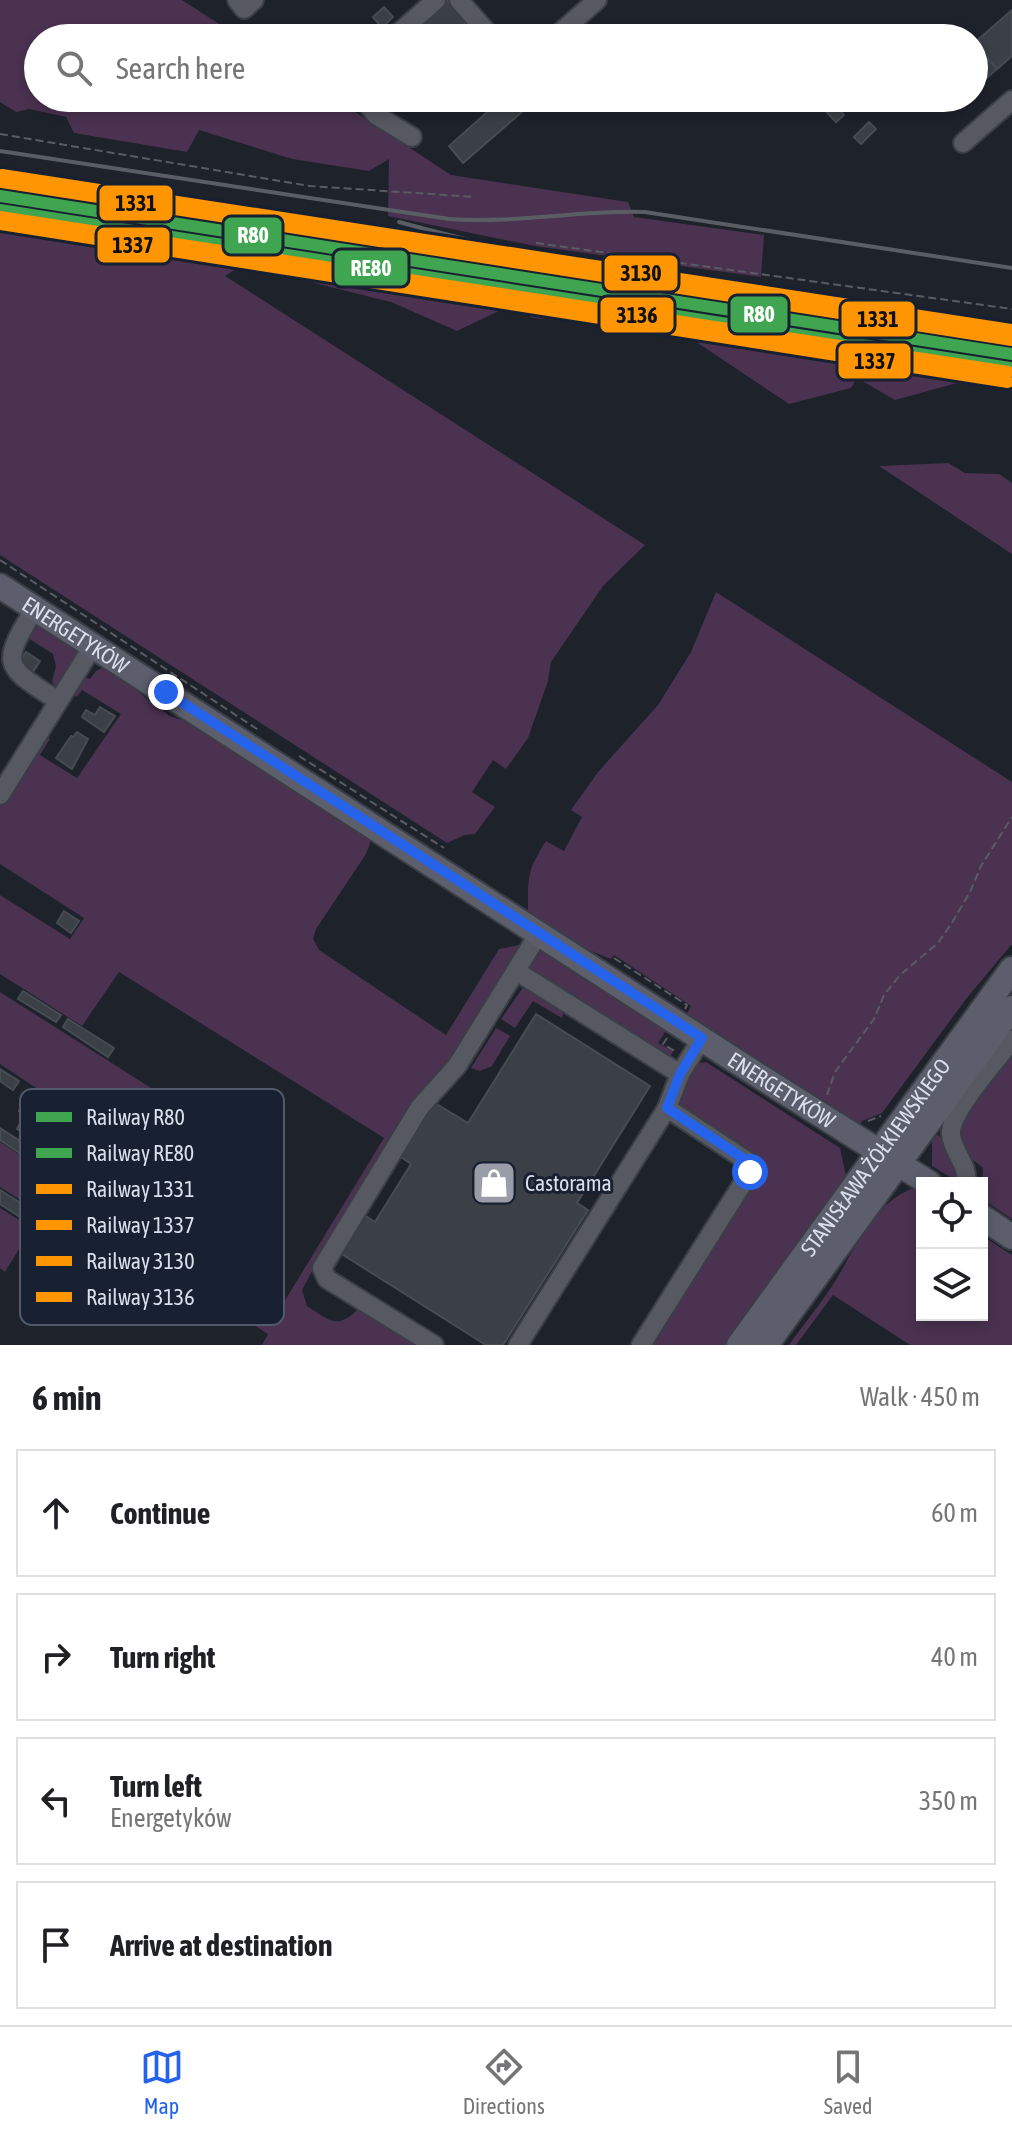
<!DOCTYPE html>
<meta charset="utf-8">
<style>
:root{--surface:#fff;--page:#f2f2f2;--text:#202124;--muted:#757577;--line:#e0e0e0;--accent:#2563eb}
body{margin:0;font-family:"Asap Condensed",sans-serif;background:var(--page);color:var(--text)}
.controls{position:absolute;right:24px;bottom:24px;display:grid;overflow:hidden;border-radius:0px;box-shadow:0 4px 12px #0003}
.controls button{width:72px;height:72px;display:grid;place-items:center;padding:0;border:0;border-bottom:2px solid var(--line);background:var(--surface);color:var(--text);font:40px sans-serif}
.stop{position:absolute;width:24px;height:24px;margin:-18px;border:6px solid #2563eb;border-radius:50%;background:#fff}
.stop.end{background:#2563eb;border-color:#fff;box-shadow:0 2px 8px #0008}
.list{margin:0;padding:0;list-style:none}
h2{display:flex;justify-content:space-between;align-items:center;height:104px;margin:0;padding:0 32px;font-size:34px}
h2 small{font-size:26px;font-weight:400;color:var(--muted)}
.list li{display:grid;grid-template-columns:52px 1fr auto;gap:24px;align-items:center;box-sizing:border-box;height:128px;margin:0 16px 16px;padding:0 16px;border:2px solid var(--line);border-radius:0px}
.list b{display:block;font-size:30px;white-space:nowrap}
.list p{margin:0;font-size:26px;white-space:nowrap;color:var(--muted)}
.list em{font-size:26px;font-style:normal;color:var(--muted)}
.icon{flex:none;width:44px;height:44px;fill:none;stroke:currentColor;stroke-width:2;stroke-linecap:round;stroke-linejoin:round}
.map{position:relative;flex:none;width:1012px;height:1345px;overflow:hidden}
.search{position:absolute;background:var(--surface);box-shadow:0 4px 12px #0003;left:24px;right:24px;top:24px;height:88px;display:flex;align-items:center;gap:20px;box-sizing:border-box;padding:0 28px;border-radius:44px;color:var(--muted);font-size:30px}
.sheet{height:680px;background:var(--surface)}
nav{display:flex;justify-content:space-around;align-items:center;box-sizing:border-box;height:112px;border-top:2px solid var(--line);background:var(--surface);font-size:22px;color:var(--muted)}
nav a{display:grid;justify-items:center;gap:4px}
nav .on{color:var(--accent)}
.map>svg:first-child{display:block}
</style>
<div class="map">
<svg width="1012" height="1345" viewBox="0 0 1012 1345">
<rect width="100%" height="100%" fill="#1e222b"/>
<g fill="#4a3250">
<polygon points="0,0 182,0 241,38 38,38 38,98 334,98 451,175 628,202 634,217 764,235 761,277 535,246 388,216 389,159 369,171 292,159 199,130 187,152 74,133 66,117 29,109 16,112 0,102"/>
<polygon points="0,211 1012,365 1012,391 957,383 895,400 857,378 851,388 789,404 680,331 533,318 509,306 457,331 391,302 242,265 225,276 645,545 603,586 551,662 548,681 528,738 506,769 493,760 472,792 495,807 475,834 465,835 447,843 0,555"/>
<polygon points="948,463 965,473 999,474 1012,483 1012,554 879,466"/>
<path d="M716 592 1012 782V944L966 999 882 1113 862 1121 860 1125 687 1014 691 1006 614 955 611 959 586 949 528 912C528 876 527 871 546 841L564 851 582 817 571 810 598 772 658 705 691 652Z"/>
<polygon points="36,623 79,650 77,658 59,686 54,686 52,681 56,666 53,654 28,638"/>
<path d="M105 667 170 716 196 725 372 838 366 854 316 929 313 939 319 950 446 1035 499 949 523 944 448 1064 419 1095 332 1234 302 1290 307 1306C329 1320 337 1331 359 1308L428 1345H262L268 1334 53 1195 41 1213 0 1187V1142L164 1248 172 1238 281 1307 384 1138 119 972 82 1026 0 974V895L70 939 84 918 0 864V805L44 734 50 739 40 755 77 778 121 714 82 690 77 697 74 695 85 677 90 679 96 671Z"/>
<path d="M544 950 669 1026 658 1043 673 1051 669 1060 529 969C529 958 535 954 544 950Z"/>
<polygon points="524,986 564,1011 562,1018 533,1001 515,1028 501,1019"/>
<polygon points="0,992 225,1135 210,1159 103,1092 83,1119 0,1064"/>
<polygon points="496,1028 510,1036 492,1066 480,1071 471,1068"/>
<path d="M1012 1049V1219L982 1199 983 1168C977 1163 968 1157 964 1151 946 1119 994 1073 1012 1049Z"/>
<polygon points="706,1062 840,1148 846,1176 851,1180 729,1345 648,1345 762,1166 760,1162 677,1110 681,1103 680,1101 683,1088 699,1063"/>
<polygon points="935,1133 947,1142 960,1183 932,1166 932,1136"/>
<path d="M913 1188 922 1193V1315H982V1236L1012 1255V1345H910L833 1295 796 1345H789C804 1324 822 1302 836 1280 858 1243 872 1205 913 1188Z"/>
<polygon points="0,1208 32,1228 5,1272 0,1268"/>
</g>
<g fill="#3a4046" stroke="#464c52" stroke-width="2">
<polygon points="443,0 447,0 466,22 447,38 400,38"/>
<polygon points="384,7 393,17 382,28 373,17"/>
<polygon points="1012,10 1012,56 997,69 974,43"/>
<polygon points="977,47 997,69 974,89 974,50"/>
<polygon points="503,98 546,100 534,110 530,105 463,163 449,146"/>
<polygon points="830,98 844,115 836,122 821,106"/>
<polygon points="869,122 876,129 861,144 854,137"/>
<polygon points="26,652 40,661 26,683 12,674"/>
<polygon points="100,707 115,716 104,732 82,717 86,710 95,715"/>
<polygon points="77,732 88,739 72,769 56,758 71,736 73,737"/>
<polygon points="64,911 79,921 71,933 57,923"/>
<polygon points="23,991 61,1015 56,1022 18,999"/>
<polygon points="536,1014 650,1086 577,1203 588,1210 503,1345 486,1345 340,1253 364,1215 375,1222 411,1164 401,1157 435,1103 468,1123"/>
<polygon points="68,1019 114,1048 108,1057 63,1027"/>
<polygon points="0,1069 19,1081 13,1090 0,1081"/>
<polygon points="24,1102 74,1135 68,1144 19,1111"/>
<polygon points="22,1120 72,1152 66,1161 17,1129"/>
<polygon points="0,1128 50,1160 44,1169 0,1140"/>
<polygon points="0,1190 30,1209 23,1219 0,1204"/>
</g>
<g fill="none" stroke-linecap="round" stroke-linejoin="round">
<g stroke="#3b3e46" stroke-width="22">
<g id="minor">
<polyline points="237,0 244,9 254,0"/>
<polyline points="459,0 492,38"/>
<polyline points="393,38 436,0"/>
<polyline points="554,38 597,0"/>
<polyline points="362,98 376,115 412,137"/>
<polyline points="963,143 1012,100"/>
<path d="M35 608C0 666 3 665 58 701"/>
<polyline points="0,795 93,646"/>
<polyline points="516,971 680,1074"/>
<path d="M966 1183C969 1166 953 1152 951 1135 948 1113 998 1059 1012 1040"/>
<polyline points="434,1345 327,1279 322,1268 420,1107 457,1066 539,933"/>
<polyline points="518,1345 667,1108 680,1074 702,1038"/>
<polyline points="641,1345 750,1172 747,1161 667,1108"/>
</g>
</g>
<g stroke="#3b3e46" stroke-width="28">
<g id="major">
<path id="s1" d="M0 586 756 1074 929 1183"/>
<polyline points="982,1217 1012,1237"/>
<path id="s2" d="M739 1345 1012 969"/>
<polyline points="766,1345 1012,1008"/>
</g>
</g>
<g stroke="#595c62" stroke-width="2" stroke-dasharray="8 4" stroke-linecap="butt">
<polyline points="0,134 310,186 475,197"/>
<polyline points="536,243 1012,309"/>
<polyline points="0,560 260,731"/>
<polyline points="299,756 444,848"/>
<polyline points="614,958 687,1005 685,1009"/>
<polyline points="667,1038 663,1044 676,1052"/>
<polyline points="827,1095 835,1072 874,1019 884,995 900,975 938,943 953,921 970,892 981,866 1012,817"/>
<polyline points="868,1121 881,1116"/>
</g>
<use href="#minor" stroke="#565961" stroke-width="18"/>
<use href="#major" stroke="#5d5e6c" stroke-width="24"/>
<g stroke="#5a5e64" stroke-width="4">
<path d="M0 151 449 219C514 224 579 210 645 212L1012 268"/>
<path d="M399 222C599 277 807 300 1012 330"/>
</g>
<g stroke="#182131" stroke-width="18">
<polyline id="rail-1" points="0,196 1012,354"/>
</g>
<g stroke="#182131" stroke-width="18">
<polyline id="rail-2" points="0,210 1010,368"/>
</g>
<g stroke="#182131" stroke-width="18">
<polyline id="rail-3" points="2,182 1012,340"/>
</g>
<g stroke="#182131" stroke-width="18">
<polyline id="rail-4" points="0,224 1008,382"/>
</g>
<g stroke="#182131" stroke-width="18">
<polyline id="rail-5" points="2,175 1012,330"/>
</g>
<g stroke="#182131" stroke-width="18">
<polyline id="rail-6" points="0,217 1008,372"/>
</g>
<use href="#rail-1" stroke="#40a550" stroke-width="12"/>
<use href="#rail-2" stroke="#40a550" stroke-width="12"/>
<use href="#rail-3" stroke="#ff9500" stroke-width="12"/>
<use href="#rail-4" stroke="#ff9500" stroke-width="12"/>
<use href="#rail-5" stroke="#ff9500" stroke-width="12"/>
<use href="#rail-6" stroke="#ff9500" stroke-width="12"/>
</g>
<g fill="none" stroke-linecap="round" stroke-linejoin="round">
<polyline stroke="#2563eb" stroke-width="10" points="166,692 702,1038 680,1074 667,1108 747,1161 750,1172"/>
</g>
<defs>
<g id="shop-square" transform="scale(2.3)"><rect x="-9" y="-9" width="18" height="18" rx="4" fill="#989da8" stroke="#182131"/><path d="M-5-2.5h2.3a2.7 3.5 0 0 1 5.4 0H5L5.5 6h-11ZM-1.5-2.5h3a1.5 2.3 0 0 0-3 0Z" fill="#fff"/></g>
</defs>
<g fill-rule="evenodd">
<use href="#shop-square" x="494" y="1183"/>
</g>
<g text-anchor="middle" stroke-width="6" stroke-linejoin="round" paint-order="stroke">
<g font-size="22" fill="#d9dfeb" stroke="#182131">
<text dy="8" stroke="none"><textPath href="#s1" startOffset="90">ENERGETYKÓW</textPath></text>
<text dy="8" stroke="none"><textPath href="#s1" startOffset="930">ENERGETYKÓW</textPath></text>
<text dy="8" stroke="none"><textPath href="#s2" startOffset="232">STANISŁAWA ŻÓŁKIEWSKIEGO</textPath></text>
</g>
<g font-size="22" fill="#d9dfeb" stroke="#182131" text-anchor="start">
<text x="525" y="1191">Castorama</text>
</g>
</g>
<rect x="20" y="1089" width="264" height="236" rx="12" fill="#182131" stroke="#525a69" stroke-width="2"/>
<rect x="36" y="1112" width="36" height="10" fill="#40a550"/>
<rect x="36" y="1148" width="36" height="10" fill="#40a550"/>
<rect x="36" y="1184" width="36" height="10" fill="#ff9500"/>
<rect x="36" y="1220" width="36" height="10" fill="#ff9500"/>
<rect x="36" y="1256" width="36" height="10" fill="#ff9500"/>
<rect x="36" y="1292" width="36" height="10" fill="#ff9500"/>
<g font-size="22" fill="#d9dfeb">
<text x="86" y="1125">Railway R80</text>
<text x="86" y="1161">Railway RE80</text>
<text x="86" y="1197">Railway 1331</text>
<text x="86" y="1233">Railway 1337</text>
<text x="86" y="1269">Railway 3130</text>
<text x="86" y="1305">Railway 3136</text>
</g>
<g stroke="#182131" stroke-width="3">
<rect x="98" y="184" width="76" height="38" rx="8" fill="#ff9500"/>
<rect x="223" y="216" width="60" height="39" rx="8" fill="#40a550"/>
<rect x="96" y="226" width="75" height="38" rx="8" fill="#ff9500"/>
<rect x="333" y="249" width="76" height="38" rx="8" fill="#40a550"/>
<rect x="603" y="254" width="76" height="38" rx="8" fill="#ff9500"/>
<rect x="729" y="295" width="60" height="39" rx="8" fill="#40a550"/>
<rect x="599" y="296" width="76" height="38" rx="8" fill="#ff9500"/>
<rect x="840" y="300" width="76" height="38" rx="8" fill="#ff9500"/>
<rect x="837" y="342" width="75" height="38" rx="8" fill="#ff9500"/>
</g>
<g font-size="22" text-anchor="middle" font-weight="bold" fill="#fff">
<text x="253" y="243">R80</text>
<text x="371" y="276">RE80</text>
<text x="759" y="322">R80</text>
</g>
<g font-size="22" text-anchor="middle" font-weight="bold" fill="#111">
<text x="136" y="211">1331</text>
<text x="133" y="253">1337</text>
<text x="641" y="281">3130</text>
<text x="637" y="323">3136</text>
<text x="878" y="327">1331</text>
<text x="875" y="369">1337</text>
</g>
</svg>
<div class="controls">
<button><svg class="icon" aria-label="locate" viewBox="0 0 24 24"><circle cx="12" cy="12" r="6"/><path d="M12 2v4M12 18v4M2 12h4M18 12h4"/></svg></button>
<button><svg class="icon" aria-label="layers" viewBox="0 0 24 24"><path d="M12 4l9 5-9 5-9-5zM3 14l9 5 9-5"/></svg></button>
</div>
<div class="stop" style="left:750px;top:1172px"></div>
<div class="stop end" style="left:166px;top:692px"></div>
<div class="search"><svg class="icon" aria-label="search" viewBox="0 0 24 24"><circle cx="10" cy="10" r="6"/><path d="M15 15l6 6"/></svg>Search here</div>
</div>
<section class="sheet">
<h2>6 min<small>Walk · 450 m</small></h2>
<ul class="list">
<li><svg class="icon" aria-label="ahead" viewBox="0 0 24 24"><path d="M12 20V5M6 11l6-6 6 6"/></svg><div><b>Continue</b></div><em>60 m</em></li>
<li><svg class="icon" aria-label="right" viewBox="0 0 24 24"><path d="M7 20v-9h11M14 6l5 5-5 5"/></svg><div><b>Turn right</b></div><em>40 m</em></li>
<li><svg class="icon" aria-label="left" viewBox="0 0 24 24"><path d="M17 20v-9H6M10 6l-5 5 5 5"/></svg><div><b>Turn left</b><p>Energetyków</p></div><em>350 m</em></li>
<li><svg class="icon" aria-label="arrive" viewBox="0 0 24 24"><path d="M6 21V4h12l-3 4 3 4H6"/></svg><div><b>Arrive at destination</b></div></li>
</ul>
</section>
<nav>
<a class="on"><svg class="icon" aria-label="map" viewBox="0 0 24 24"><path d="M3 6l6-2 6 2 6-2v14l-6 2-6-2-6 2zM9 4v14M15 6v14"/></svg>Map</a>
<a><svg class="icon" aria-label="directions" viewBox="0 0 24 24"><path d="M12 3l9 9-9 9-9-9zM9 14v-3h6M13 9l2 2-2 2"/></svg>Directions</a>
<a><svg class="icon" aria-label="saved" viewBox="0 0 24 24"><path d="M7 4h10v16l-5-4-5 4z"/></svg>Saved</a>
</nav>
